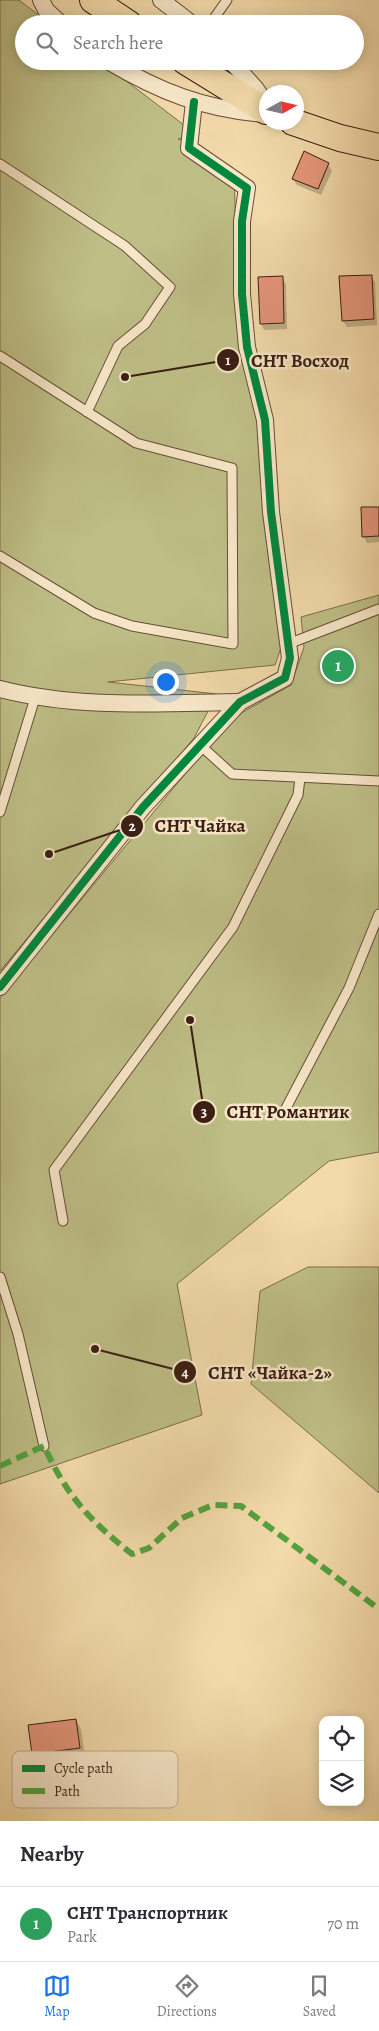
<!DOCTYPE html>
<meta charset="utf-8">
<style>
:root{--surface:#fff;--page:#f2f2f3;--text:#2b2b33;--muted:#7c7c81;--line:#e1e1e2;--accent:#1a73e8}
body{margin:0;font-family:Alegreya,serif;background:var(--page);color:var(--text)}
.controls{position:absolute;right:15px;bottom:15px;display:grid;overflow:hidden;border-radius:10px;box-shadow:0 2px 12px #0003}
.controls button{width:45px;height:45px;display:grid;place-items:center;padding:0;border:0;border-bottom:1px solid var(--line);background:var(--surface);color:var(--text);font:25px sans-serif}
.compass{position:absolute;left:259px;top:85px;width:45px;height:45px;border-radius:50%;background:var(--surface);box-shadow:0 2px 12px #0003;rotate:82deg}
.you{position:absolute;left:165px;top:681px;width:18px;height:18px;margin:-12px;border:4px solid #fff;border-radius:50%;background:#1a73e8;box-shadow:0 0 0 8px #1a73e833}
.badge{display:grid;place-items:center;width:32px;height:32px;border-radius:50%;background:var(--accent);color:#fff;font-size:16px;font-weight:700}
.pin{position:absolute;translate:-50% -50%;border:2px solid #fff;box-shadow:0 1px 5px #0006}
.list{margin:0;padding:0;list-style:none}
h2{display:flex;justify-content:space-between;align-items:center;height:65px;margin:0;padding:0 20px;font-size:21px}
h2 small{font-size:16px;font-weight:400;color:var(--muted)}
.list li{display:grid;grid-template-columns:32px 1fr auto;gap:15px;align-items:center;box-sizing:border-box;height:75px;padding:0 20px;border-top:1px solid var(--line)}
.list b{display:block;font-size:19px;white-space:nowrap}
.list p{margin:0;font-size:16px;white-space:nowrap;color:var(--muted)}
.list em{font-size:16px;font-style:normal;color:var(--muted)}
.icon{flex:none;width:28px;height:28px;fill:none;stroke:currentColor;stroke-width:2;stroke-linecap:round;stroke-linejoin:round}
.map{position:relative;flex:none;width:379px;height:1821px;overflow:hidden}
.search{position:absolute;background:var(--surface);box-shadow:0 2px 12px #0003;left:15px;right:15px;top:15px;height:55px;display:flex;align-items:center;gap:12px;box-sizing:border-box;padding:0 18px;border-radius:28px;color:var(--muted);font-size:19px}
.sheet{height:140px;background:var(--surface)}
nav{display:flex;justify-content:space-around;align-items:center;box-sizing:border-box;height:70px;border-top:1px solid var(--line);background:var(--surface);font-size:14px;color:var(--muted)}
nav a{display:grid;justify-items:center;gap:2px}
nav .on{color:var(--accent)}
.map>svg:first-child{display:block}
</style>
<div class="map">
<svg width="379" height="1821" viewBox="0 0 379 1821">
<rect width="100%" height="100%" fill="#f3daaa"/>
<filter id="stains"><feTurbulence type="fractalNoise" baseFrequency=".004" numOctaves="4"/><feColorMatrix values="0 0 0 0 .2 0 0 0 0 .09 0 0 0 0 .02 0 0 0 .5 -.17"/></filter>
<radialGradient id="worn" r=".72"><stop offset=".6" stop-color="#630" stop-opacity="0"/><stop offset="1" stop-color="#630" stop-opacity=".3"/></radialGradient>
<g fill="#bebe86" stroke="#7c6e4c">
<polygon points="0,0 19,0 50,24 24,24 24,61 100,61 184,125 184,138 178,139 194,146 234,174 239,321 261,434 282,645 275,665 108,682 217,694 194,738 0,971"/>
<polygon points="379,595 379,1152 329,1161 177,1284 202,1415 0,1484 0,998 214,739 243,712 291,685 304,647 301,617"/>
<polygon points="308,1267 379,1267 379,1493 251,1384 260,1291"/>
</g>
<g fill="#0003">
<polygon points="328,164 332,171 321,195 297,185 293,179"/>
<polygon points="371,276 375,282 377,325 347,327 343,321"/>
<polygon points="282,278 286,284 287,329 264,330 261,324"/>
<polygon points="362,508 379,508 379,542 367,543 364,537"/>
<polygon points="76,1720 81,1729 85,1757 38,1763 33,1754 30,1726"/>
</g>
<g fill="#e6967b" stroke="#3a1e13">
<polygon points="304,151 329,163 318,189 292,179"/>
<polygon points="372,275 374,319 342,321 339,276"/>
<polygon points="283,276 284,323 260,324 258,277"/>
<polygon points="361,507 379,507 379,536 362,537"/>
<polygon points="76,1719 80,1748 32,1754 28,1725"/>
</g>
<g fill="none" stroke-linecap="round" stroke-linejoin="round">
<g stroke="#684d39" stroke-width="11">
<g id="service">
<polyline points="210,24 227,0"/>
<polyline points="0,164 125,246 170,287 145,324 118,346 87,412"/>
<polyline points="0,356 136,443 232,468 233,644 132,626 94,613 0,556"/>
<polyline points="288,644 379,609"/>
<polyline points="200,745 232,774 379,781"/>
<polyline points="0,812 35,698"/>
<polyline points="285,1110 349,988 379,914"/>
<polyline points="63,1221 54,1170 233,927 298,795 300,778"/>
<polyline points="0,1277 18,1334 44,1446"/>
</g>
</g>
<g stroke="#684d39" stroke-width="18">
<g id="minor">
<polyline points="41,0 46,10 61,24"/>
<polyline points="161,0 192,24"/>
<path d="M108 61C160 92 204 109 264 114"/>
<polyline points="231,61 256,89 266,104"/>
<path d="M0 689C77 709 161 703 240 702"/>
<polyline points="0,987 143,807 240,702 285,678 290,658 271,512 265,420 247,347 242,294 242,221 247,188 189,148 194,102"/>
</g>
</g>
<g stroke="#3a1e13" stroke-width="28">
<g id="primary">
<polyline points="93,0 129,24"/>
<polyline points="185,61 266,111"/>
<polyline points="293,122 340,138 379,147"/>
</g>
</g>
<use href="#service" stroke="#f7e7c8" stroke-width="9"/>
<use href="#minor" stroke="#f7e7c8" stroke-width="16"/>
<use href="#primary" stroke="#f3daaa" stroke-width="26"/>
<path stroke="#54a23f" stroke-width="6" stroke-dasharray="12 6" stroke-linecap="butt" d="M0 1466 44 1446C67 1496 89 1520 132 1554L149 1548 182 1518 213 1505 241 1506 379 1609"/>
<g stroke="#f7e7c8" stroke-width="11">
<polyline id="cycleway" points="0,987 143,807 240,702 285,678 290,658 271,512 265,420 247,347 242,294 242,221 247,188 189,148 194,102"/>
</g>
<use href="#cycleway" stroke="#00873e" stroke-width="8"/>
</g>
<rect x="12" y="1751" width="166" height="57" rx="8" fill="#f7e7c8" stroke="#beab92" stroke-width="1"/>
<rect x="22" y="1765" width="23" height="7" fill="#00873e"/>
<rect x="22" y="1788" width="23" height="6" fill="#54a23f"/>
<g font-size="14" fill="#3a1e13">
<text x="54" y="1773">Cycle path</text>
<text x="54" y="1796">Path</text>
</g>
<path fill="none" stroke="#3a1e13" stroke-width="2" d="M125 377L228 360M49 854L132 826M190 1020L204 1112M95 1349L185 1372"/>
<g fill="#3a1e13" stroke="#f7e7c8" stroke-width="2">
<circle cx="125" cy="377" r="5"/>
<circle cx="49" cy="854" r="5"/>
<circle cx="190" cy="1020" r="5"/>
<circle cx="95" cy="1349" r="5"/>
<circle cx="228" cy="360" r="12"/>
<circle cx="132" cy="826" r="12"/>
<circle cx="204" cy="1112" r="12"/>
<circle cx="185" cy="1372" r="12"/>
</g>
<g font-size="15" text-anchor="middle" font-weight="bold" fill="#fff">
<text x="228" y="365">1</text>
<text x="132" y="831">2</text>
<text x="204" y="1117">3</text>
<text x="185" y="1377">4</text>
</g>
<g font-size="19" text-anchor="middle" font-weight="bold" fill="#3a1e13" stroke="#f7e7c8" stroke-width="5" stroke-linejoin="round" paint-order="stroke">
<text x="300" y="367">СНТ Восход</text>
<text x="200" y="832">СНТ Чайка</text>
<text x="288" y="1118">СНТ Романтик</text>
<text x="270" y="1379">СНТ «Чайка-2»</text>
</g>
<rect width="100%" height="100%" filter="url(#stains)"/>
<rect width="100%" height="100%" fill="url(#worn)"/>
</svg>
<div class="controls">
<button><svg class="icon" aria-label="locate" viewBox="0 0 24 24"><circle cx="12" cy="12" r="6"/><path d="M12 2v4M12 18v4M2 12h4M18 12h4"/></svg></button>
<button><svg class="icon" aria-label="layers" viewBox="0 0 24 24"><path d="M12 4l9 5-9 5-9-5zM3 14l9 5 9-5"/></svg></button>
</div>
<svg class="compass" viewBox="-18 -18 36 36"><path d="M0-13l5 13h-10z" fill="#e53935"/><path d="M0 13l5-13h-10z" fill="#7c7c81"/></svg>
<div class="you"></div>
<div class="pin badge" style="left:338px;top:666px;background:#2e9e5b">1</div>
<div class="search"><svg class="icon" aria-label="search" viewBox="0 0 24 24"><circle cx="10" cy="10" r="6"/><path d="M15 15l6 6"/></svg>Search here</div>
</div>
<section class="sheet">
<h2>Nearby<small></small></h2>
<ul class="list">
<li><span class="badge" style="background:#2e9e5b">1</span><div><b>СНТ Транспортник</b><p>Park</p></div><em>70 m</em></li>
</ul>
</section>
<nav>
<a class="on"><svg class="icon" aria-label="map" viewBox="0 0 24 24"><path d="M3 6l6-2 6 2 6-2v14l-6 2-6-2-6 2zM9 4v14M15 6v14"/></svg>Map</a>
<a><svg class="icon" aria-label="directions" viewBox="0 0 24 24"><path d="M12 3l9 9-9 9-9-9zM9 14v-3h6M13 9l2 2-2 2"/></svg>Directions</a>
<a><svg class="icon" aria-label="saved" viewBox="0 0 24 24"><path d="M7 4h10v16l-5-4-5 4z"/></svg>Saved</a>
</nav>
